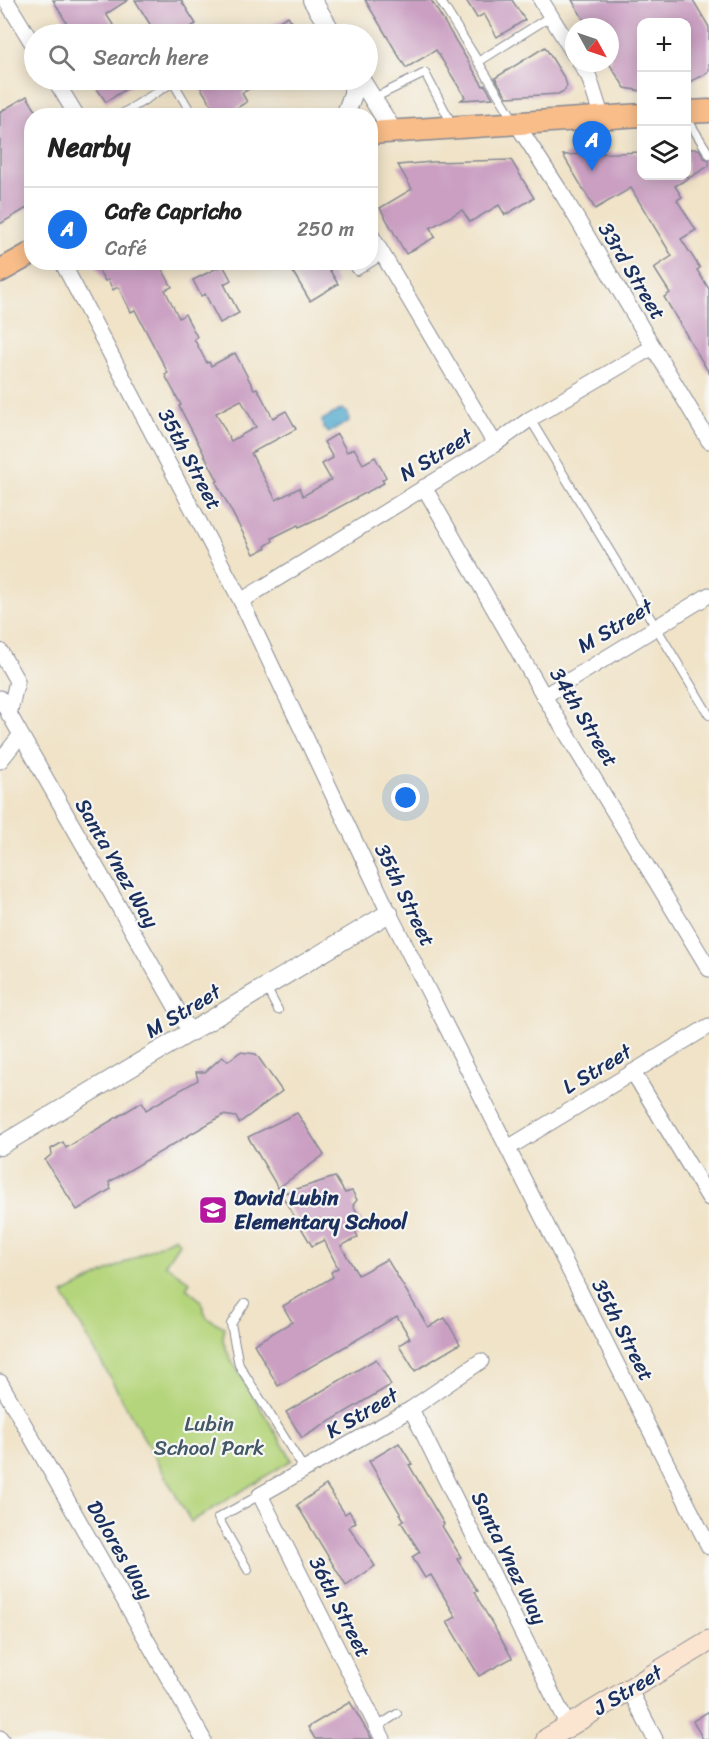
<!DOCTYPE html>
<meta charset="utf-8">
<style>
:root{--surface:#fff;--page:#f2f2f2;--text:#222;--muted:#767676;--line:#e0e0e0;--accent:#1a73e8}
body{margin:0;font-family:Sriracha,sans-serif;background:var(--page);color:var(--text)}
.controls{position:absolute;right:18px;top:18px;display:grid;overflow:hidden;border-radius:12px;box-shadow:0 3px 15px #0003}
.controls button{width:54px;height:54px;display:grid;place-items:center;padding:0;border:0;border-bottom:2px solid var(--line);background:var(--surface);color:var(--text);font:30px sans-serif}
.compass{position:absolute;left:565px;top:18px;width:54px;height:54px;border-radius:50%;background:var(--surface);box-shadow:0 3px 15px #0003;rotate:130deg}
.you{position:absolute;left:406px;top:798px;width:21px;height:21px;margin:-15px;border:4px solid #fff;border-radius:50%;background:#1a73e8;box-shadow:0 0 0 9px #1a73e833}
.badge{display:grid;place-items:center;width:39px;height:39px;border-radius:50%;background:var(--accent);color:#fff;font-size:20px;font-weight:700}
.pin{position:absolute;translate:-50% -50px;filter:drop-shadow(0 2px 3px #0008)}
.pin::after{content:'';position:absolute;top:32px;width:21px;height:18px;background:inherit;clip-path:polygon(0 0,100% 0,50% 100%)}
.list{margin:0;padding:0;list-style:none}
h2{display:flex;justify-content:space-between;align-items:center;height:78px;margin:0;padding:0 24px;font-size:26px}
h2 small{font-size:20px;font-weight:400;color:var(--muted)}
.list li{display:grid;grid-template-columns:39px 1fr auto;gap:18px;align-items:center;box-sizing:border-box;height:84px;padding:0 24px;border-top:2px solid var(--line)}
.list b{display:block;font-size:22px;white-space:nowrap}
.list p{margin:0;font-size:20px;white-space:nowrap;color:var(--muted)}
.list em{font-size:20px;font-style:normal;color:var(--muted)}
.icon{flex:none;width:33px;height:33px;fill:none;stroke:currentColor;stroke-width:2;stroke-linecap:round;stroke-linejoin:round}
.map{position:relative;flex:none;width:709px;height:1739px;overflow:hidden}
.search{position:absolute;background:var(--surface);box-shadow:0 3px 15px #0003;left:24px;top:24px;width:354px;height:66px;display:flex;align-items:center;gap:15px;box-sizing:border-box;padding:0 21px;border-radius:33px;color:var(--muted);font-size:22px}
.panel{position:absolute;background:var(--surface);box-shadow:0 3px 15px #0003;left:24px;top:108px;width:354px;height:162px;border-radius:24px}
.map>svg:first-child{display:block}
</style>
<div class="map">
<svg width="709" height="1739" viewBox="0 0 709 1739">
<rect width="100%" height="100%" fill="#f6f6f2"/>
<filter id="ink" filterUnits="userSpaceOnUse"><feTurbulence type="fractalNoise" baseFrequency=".0167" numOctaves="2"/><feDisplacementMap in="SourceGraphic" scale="12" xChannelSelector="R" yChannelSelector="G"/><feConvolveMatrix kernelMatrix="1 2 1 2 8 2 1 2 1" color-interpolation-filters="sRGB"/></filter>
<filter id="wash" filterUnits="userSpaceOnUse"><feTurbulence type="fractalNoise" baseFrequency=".008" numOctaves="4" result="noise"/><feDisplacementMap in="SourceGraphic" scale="24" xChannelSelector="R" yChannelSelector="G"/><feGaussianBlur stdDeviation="1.35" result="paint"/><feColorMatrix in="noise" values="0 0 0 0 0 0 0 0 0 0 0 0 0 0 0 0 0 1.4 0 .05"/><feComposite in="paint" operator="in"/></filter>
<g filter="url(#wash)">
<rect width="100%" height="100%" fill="#f0e3c8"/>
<polygon fill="#b5d57c" stroke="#68826d" stroke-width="1.5" points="175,1237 179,1243 165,1264 190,1282 186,1288 200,1300 207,1318 224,1327 223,1341 229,1356 292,1460 191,1522 63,1294"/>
<polygon fill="#4fa9cd" stroke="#356c96" stroke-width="1.5" points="342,409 348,413 349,421 329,433 323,428 322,420"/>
<g id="blocks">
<g fill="#ca9fc2" fill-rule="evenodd">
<polygon points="53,0 128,0 106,14 119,34 73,34"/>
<polygon points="135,0 181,0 196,24 179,34 156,34"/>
<polygon points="365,0 431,0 483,86 485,85 493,98 461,100 465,97 436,50 406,68"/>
<polygon points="466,0 512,0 525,20 497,37 484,14 477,18"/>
<polygon points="572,0 693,0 709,27 709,71 704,75 687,83 687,22 642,22 642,91 625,88 610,65 610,27 588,27"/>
<polygon points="288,16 300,34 256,34"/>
<polygon points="545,47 565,79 567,86 564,91 558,94 507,97 495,78"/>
<polygon points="91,80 140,80 106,102"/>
<polygon points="196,80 264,80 242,93 247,102 233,110 236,116 218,116"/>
<polygon points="27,96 39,116 32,116 32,205 0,224 0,112"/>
<polygon points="687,149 699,149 704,158 709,160 709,166 675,186 682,197 677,200 696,230 681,239 700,268 697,270 709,289 709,373 664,297 670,293 654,268 672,256 631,188 595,209 563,155 642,152 642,176 687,176"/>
<polygon points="511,160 534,198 505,215 499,205 470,222 462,210 430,228 435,237 406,254 380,208 412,189 398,165 432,162"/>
<path d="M94 262H158L172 287 165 290 179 318 185 314 197 337 194 339 207 363 209 362 211 366 235 353 254 389 257 388 273 418 286 411 296 429 251 453 276 500 299 488 303 496 331 480 322 464 333 458 324 442 337 434 347 452 354 448 363 464 375 457 386 477 382 480 384 483 321 517 299 527 298 525 272 538 273 541 265 546 266 548 254 554 216 482 218 481 179 406 181 405 165 375 168 373 135 310 131 312 118 287 113 290 108 280 105 281ZM241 400 256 427 231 441 216 413Z"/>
<polygon points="287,262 325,262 338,284 310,301"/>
<polygon points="223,265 231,280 224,284 239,313 220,323 205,294 201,296 193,280"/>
<polygon points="240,1052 256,1054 282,1091 239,1123 236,1117 223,1115 109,1182 111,1189 77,1210 45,1160 52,1154 51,1149 63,1142 66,1148 142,1102 146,1110 198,1080 196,1072 205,1072 222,1057 228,1061"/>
<polygon points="297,1113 324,1155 278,1188 248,1137"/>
<polygon points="335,1177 345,1193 352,1191 357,1200 353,1205 362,1222 353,1227 358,1237 341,1246 358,1275 387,1259 428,1327 445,1318 460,1344 415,1371 399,1345 410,1338 397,1316 278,1386 254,1344 292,1322 283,1306 333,1277 331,1272 338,1268 324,1240 312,1246 281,1194"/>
<polygon points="376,1359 391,1385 302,1438 286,1412"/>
<polygon points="399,1443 412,1464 409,1465 444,1524 442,1526 461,1557 457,1559 477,1591 474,1592 512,1658 479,1676 447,1622 456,1617 431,1575 425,1578 412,1557 420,1552 401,1522 404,1520 369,1461"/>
<polygon points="326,1485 345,1514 349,1511 356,1522 349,1527 375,1566 346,1586 297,1505"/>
<polygon points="350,1702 372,1739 315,1739 308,1727"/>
<polygon points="709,1711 709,1739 703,1739 693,1721"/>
</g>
</g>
</g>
<g filter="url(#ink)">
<use href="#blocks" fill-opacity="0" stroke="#868993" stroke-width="1.5"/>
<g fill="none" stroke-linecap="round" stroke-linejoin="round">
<g stroke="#868993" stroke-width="10">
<g id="service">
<polyline points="440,0 514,120"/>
<polyline points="478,62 551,16"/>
<polyline points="283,82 299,80"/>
<polyline points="374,98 425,73 453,126"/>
<polyline points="119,116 173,82 193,116"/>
<polyline points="686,117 709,154"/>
<polyline points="352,262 357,271 383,255"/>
<polyline points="530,419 709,715"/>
<polyline points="266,987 278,1010"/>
<polyline points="245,1303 231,1324 239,1365 304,1469"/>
<polyline points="248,1570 218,1518 260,1495"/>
<polyline points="377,1727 397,1714"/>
</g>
</g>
<g stroke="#868993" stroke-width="17">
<g id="minor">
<polyline points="6,0 34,46"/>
<polyline points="541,0 574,54"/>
<polyline points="580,63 589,77 602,118"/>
<polyline points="55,80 77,116"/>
<polyline points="516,123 564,197 709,441"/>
<polyline points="370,233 495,444"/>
<polyline points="62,262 241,601 389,913 709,1547"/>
<polyline points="424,487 544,696 709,969"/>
<polyline points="241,601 495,444 530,419 653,347"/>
<polyline points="0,651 17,681 9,715"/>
<polyline points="544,696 709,595"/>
<polyline points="0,698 190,1032"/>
<polyline points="0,761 20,736"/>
<polyline points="633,1072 709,1198"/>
<polyline points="508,1148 709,1026"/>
<polyline points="0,1382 203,1739"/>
<polyline points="411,1409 568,1726"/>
<polyline points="629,1689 655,1739"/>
<polyline points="0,1738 1,1739"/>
<polyline points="383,1739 260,1495 411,1409 481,1361"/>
</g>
</g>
<g stroke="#868993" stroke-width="20">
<g id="tertiary">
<polyline points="312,0 333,34"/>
<polyline points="361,80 393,131"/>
<polyline points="345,116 353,94 353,80"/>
<polyline points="0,1146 389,913"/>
</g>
</g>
<g stroke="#868993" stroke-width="23">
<polyline id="secondary" points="547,1739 709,1641"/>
</g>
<g stroke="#868993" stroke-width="25">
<g id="primary">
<polyline points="686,112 709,111"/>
<polyline points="370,133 642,115"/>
<polyline points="0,271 32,253"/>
</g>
</g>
<use href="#service" stroke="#fff" stroke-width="8"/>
<use href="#minor" stroke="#fff" stroke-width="15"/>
<use href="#tertiary" stroke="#fff" stroke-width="18"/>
<use href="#secondary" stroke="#fce5d0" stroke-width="21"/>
<use href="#primary" stroke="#f8bd89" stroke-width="22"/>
</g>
</g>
<defs>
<g id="school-square" transform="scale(1.5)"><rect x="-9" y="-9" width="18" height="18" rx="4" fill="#b5179e" stroke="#f6f6f2"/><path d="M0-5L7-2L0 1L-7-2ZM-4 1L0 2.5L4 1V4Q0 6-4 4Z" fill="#fff"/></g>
</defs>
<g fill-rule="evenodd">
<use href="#school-square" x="213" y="1210"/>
</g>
<g text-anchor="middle" stroke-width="4.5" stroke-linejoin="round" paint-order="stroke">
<g font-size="21" fill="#1b2f5e" stroke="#f6f6f2">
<text transform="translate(632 271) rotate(59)" y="7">33rd Street</text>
<text transform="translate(436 455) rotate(-31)" y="7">N Street</text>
<text transform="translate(190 459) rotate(62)" y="7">35th Street</text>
<text transform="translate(615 626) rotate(-31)" y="7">M Street</text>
<text transform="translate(584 717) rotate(59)" y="7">34th Street</text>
<text transform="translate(117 863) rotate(60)" y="7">Santa Ynez Way</text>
<text transform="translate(405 895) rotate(64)" y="7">35th Street</text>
<text transform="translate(183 1011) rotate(-31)" y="7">M Street</text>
<text transform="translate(597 1069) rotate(-31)" y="7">L Street</text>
<text transform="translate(623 1330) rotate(63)" y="7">35th Street</text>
<text transform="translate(362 1413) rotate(-30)" y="7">K Street</text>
<text transform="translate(120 1550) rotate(60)" y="7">Dolores Way</text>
<text transform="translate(509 1558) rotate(64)" y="7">Santa Ynez Way</text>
<text transform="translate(340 1607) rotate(63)" y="7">36th Street</text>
<text transform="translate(628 1690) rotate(-31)" y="7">J Street</text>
</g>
<g font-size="21" font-weight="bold" fill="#1b2f5e" stroke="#f6f6f2" text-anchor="start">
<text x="234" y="1205">David Lubin<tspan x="234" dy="24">Elementary School</tspan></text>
</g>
<g font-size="21" fill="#425866" stroke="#f6f6f2">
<text x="209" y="1431">Lubin<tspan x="209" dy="24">School Park</tspan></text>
</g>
</g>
</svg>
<div class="controls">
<button>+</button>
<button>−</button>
<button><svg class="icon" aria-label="layers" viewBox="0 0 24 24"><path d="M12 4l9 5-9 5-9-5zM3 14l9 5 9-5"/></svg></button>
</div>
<svg class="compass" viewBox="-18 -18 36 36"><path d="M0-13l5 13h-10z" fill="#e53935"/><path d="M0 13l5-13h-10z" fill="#767676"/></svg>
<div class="you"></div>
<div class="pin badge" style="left:592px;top:171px">A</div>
<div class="search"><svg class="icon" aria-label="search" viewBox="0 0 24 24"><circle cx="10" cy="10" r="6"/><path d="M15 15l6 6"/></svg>Search here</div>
<section class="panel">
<h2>Nearby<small></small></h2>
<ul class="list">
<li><span class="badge">A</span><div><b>Cafe Capricho</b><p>Café</p></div><em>250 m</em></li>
</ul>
</section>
</div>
